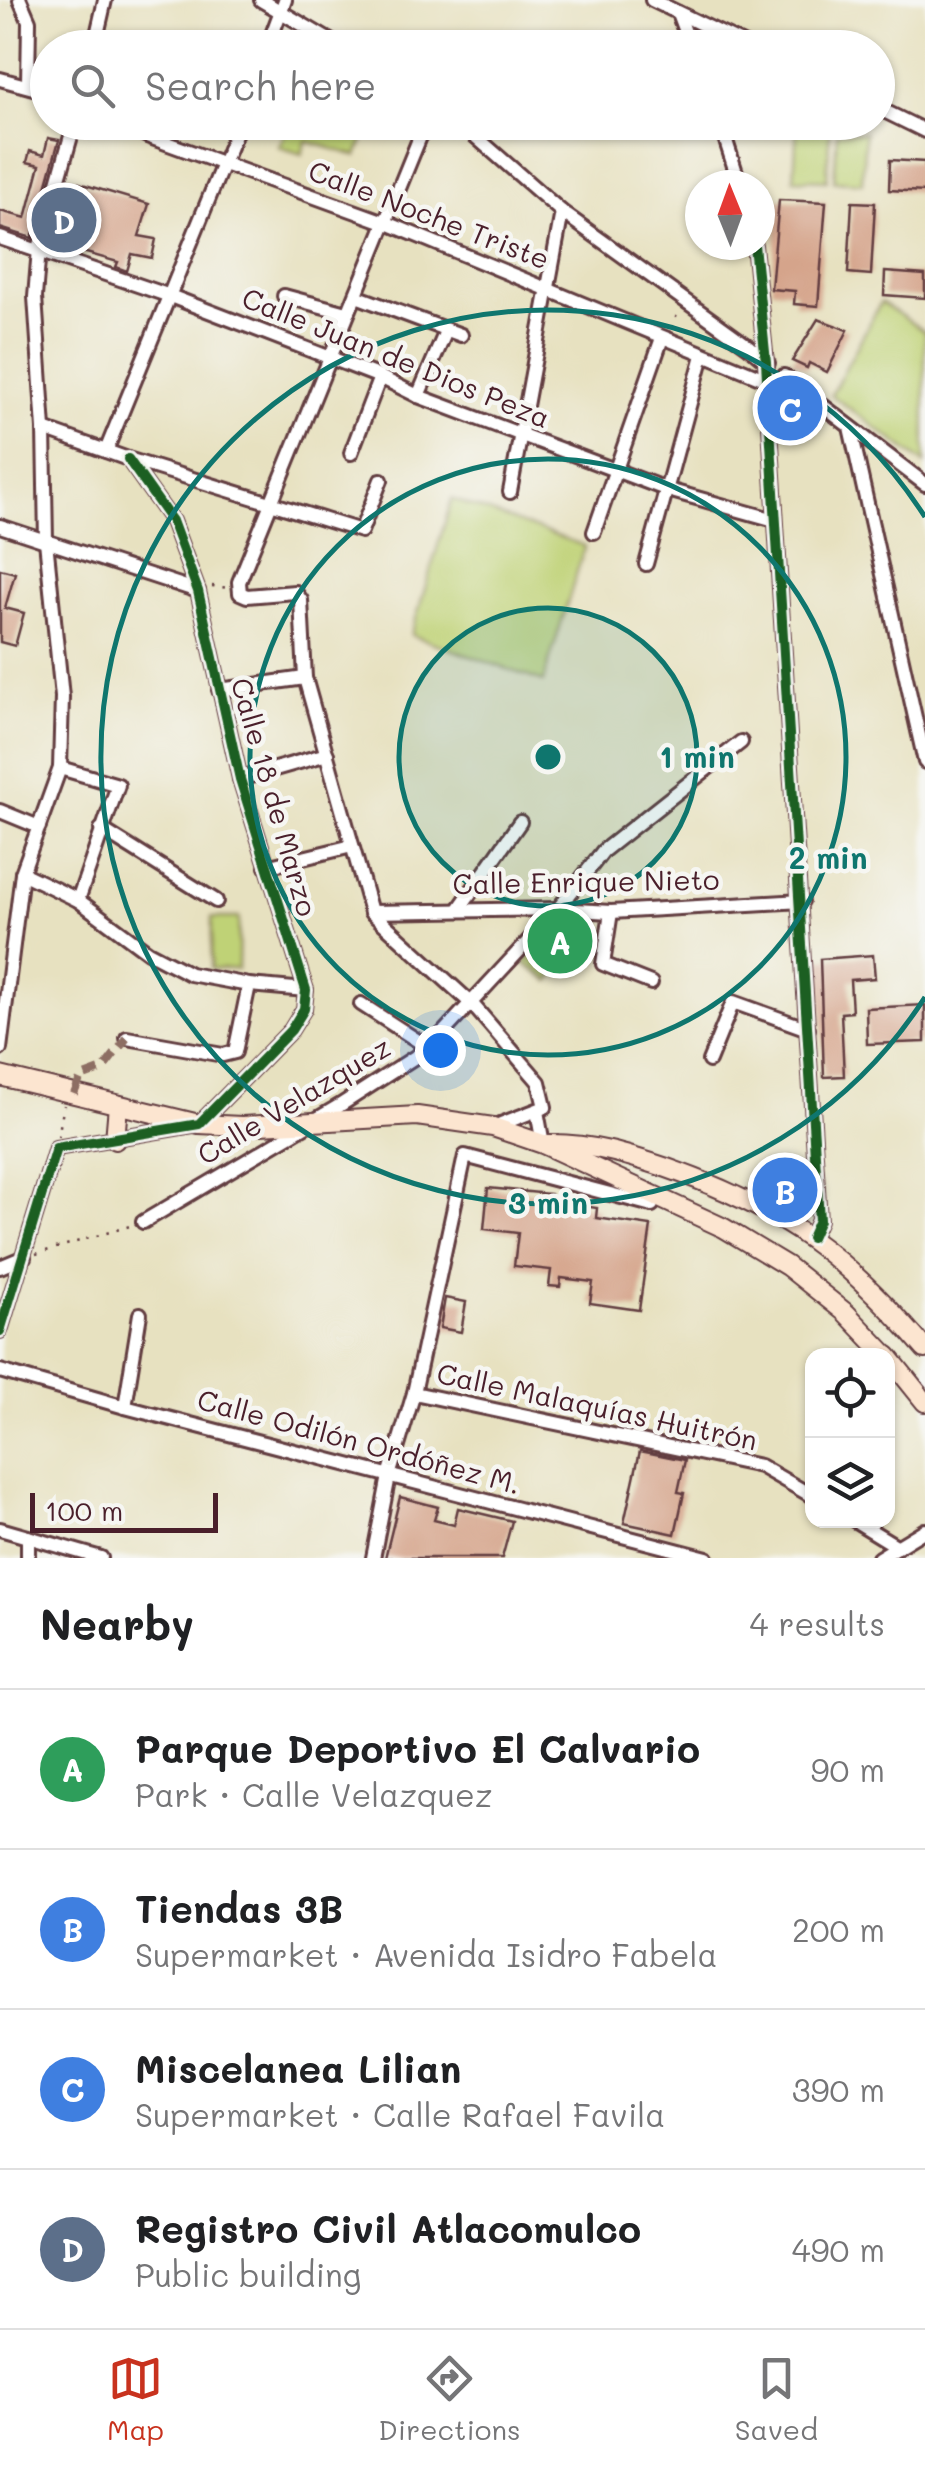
<!DOCTYPE html>
<meta charset="utf-8">
<style>
:root{--surface:#fff;--page:#f6f6f6;--text:#202124;--muted:#757577;--line:#e0e0e0;--accent:#c8321e}
body{margin:0;font-family:Mali,sans-serif;background:var(--page);color:var(--text)}
.controls{position:absolute;right:30px;bottom:30px;display:grid;overflow:hidden;border-radius:20px;box-shadow:0 2px 8px #0004}
.controls button{width:90px;height:90px;display:grid;place-items:center;padding:0;border:0;border-bottom:2px solid var(--line);background:var(--surface);color:var(--text);font:50px sans-serif}
.compass{position:absolute;left:685px;top:170px;width:90px;height:90px;border-radius:50%;background:var(--surface);box-shadow:0 2px 8px #0004;rotate:359deg}
.scale{position:absolute;left:30px;bottom:25px;width:188px;box-sizing:border-box;padding-left:10px;border:5px solid #4a1f2b;border-top:0;font-size:28px;line-height:35px;white-space:nowrap;color:#4a1f2b;-webkit-text-stroke:8px #f6f6f2;paint-order:stroke}
.you{position:absolute;left:440px;top:1050px;width:35px;height:35px;margin:-25px;border:8px solid #fff;border-radius:50%;background:#1a73e8;box-shadow:0 0 0 15px #1a73e833}
.badge{display:grid;place-items:center;width:65px;height:65px;border-radius:50%;background:var(--accent);color:#fff;font-size:32px;font-weight:700}
.pin{position:absolute;translate:-50% -50%;border:5px solid #fff;box-shadow:0 2px 10px #0006}
.list{margin:0;padding:0;list-style:none}
h2{display:flex;justify-content:space-between;align-items:center;height:130px;margin:0;padding:0 40px;font-size:42px}
h2 small{font-size:32px;font-weight:400;color:var(--muted)}
.list li{display:grid;grid-template-columns:65px 1fr auto;gap:30px;align-items:center;box-sizing:border-box;height:160px;padding:0 40px;border-top:2px solid var(--line)}
.list b{display:block;font-size:38px;white-space:nowrap}
.list p{margin:0;font-size:32px;white-space:nowrap;color:var(--muted)}
.list em{font-size:32px;font-style:normal;color:var(--muted)}
.icon{flex:none;width:55px;height:55px;fill:none;stroke:currentColor;stroke-width:2;stroke-linecap:round;stroke-linejoin:round}
.map{position:relative;flex:none;width:925px;height:1558px;overflow:hidden}
.search{position:absolute;background:var(--surface);box-shadow:0 2px 8px #0004;left:30px;right:30px;top:30px;height:110px;display:flex;align-items:center;gap:25px;box-sizing:border-box;padding:0 35px;border-radius:55px;color:var(--muted);font-size:38px}
.sheet{height:770px;background:var(--surface)}
nav{display:flex;justify-content:space-around;align-items:center;box-sizing:border-box;height:140px;border-top:2px solid var(--line);background:var(--surface);font-size:28px;color:var(--muted)}
nav a{display:grid;justify-items:center;gap:5px}
nav .on{color:var(--accent)}
.map>svg:first-child{display:block}
</style>
<div class="map">
<svg width="925" height="1558" viewBox="0 0 925 1558">
<rect width="100%" height="100%" fill="#f6f6f2"/>
<filter id="ink" filterUnits="userSpaceOnUse"><feTurbulence type="fractalNoise" baseFrequency=".01" numOctaves="2"/><feDisplacementMap in="SourceGraphic" scale="20" xChannelSelector="R" yChannelSelector="G"/><feConvolveMatrix kernelMatrix="1 2 1 2 8 2 1 2 1" color-interpolation-filters="sRGB"/></filter>
<filter id="wash" filterUnits="userSpaceOnUse"><feTurbulence type="fractalNoise" baseFrequency=".0048" numOctaves="4" result="noise"/><feDisplacementMap in="SourceGraphic" scale="40" xChannelSelector="R" yChannelSelector="G"/><feGaussianBlur stdDeviation="2.25" result="paint"/><feColorMatrix in="noise" values="0 0 0 0 0 0 0 0 0 0 0 0 0 0 0 0 0 1.4 0 .05"/><feComposite in="paint" operator="in"/></filter>
<g filter="url(#wash)">
<rect width="100%" height="100%" fill="#e7e1c0"/>
<g fill="#bfd276" stroke="#847850" stroke-width="2.5">
<polygon points="378,123 382,124 379,133 367,130 357,156 306,141 302,154 279,147 289,123"/>
<polygon points="797,123 830,125 827,180 794,179"/>
<polygon points="837,132 865,133 862,183 834,181"/>
<polygon points="881,302 925,332 925,464 831,395"/>
<polygon points="452,499 585,546 543,682 411,635"/>
<polygon points="212,918 239,918 238,969 211,969"/>
<polygon points="559,920 593,920 550,981 524,963"/>
</g>
<g id="blocks">
<g fill="#d5a48b">
<polygon points="48,138 59,140 32,238 0,228 0,211 26,218 40,165 27,162 30,151 44,155"/>
<polygon points="890,160 925,162 925,192 889,190"/>
<polygon points="69,180 149,204 139,236 156,239 152,258 132,254 127,271 116,267 118,262 51,243"/>
<polygon points="779,200 826,202 818,306 794,304 795,291 771,289"/>
<polygon points="852,202 875,203 871,275 848,273"/>
<polygon points="885,272 925,275 925,298 884,295"/>
<polygon points="818,319 848,330 827,372 809,363 807,368 792,361"/>
<polygon points="0,569 15,573 5,608 24,613 15,646 0,642"/>
<polygon points="873,955 875,978 850,980 852,1012 841,1013 844,1076 824,1077 820,959"/>
<polygon points="925,1005 925,1042 867,1044 866,1008"/>
<polygon points="488,1188 550,1194 549,1201 597,1208 596,1218 651,1226 639,1310 590,1303 593,1282 561,1278 560,1287 549,1286 551,1270 514,1266 518,1233 484,1229"/>
<polygon points="445,1298 466,1302 461,1332 440,1328"/>
<polygon points="640,1451 685,1460 678,1492 684,1493 675,1534 624,1523"/>
<polygon points="400,1497 438,1507 434,1520 454,1525 458,1508 512,1521 502,1558 385,1558"/>
</g>
</g>
</g>
<g filter="url(#ink)">
<use href="#blocks" fill-opacity="0" stroke="#623c41" stroke-width="2.5"/>
<g fill="none" stroke-linecap="round" stroke-linejoin="round">
<g stroke="#623c41" stroke-width="18">
<g id="street">
<polyline points="20,0 29,21 28,85"/>
<polyline points="261,0 342,48"/>
<polyline points="652,0 751,48"/>
<polyline points="678,13 691,48"/>
<polyline points="94,48 105,0"/>
<polyline points="267,48 285,0"/>
<polyline points="0,79 48,92"/>
<polyline points="878,108 925,131"/>
<polyline points="119,122 147,136 387,223 767,380 788,379"/>
<polyline points="459,122 562,212 748,346 768,363"/>
<polyline points="720,122 740,185"/>
<polyline points="0,238 170,296 380,377 418,396 668,490 775,520"/>
<polyline points="754,245 766,362 819,1220 811,1238"/>
<polyline points="284,296 347,313"/>
<polyline points="356,296 461,335"/>
<polyline points="784,376 925,484"/>
<polyline points="418,396 446,331"/>
<polyline points="850,427 925,762"/>
<polyline points="44,429 128,459 361,531 381,480"/>
<polyline points="106,451 240,122"/>
<polyline points="351,453 380,377"/>
<polyline points="510,492 562,212"/>
<polyline points="0,526 198,591"/>
<polyline points="594,532 662,338"/>
<polyline points="646,564 703,355"/>
<polyline points="219,690 305,678"/>
<polyline points="60,768 118,785 78,900"/>
<polyline points="240,779 327,754"/>
<polyline points="0,811 39,827"/>
<polyline points="101,829 216,901"/>
<polyline points="266,867 352,846"/>
<polyline points="22,873 78,900 148,952 190,974 249,985 306,990"/>
<polyline points="459,909 520,822"/>
<polyline points="371,912 305,678 301,600 295,592 247,596 240,593 239,582 426,122"/>
<polyline points="371,912 558,909 611,912 802,901"/>
<polyline points="371,912 472,1004 539,1082 545,1107 493,1127"/>
<polyline points="611,912 603,964 651,983"/>
<polyline points="361,1004 429,1048"/>
<polyline points="127,1038 223,1055 235,1052 249,985"/>
<polyline points="0,1049 22,873 60,768 62,697 46,541 44,429 35,297 39,249 75,122"/>
<polyline points="709,1061 733,1002 808,1029"/>
<polyline points="537,1111 543,1144"/>
<polyline points="143,1222 339,1106 429,1048 558,909 603,851 741,742"/>
<polyline points="0,1267 24,1257"/>
<polyline points="0,1331 56,1148 199,1124 291,1030 304,1009 306,990 240,779 198,591 172,521 128,459"/>
<polyline points="0,1371 125,1407 707,1558"/>
<polyline points="414,1393 760,1466 812,1496"/>
<polyline points="125,1407 140,1314"/>
<polyline points="854,1520 898,1547"/>
<polyline points="0,1529 101,1558"/>
<polyline points="28,1537 28,1558"/>
<polyline points="373,1558 389,1476 414,1393 465,1156 652,1205 655,1197"/>
<polyline points="879,1558 925,1530"/>
</g>
</g>
<g stroke="#623c41" stroke-width="22">
<g id="secondary">
<polyline points="0,1076 199,1124 242,1126 417,1116 493,1127 543,1144 724,1228 787,1266 846,1313 887,1356"/>
<polyline points="115,1140 118,1105"/>
<path d="M548 1144C590 1143 628 1155 667 1168 784 1209 845 1255 925 1349"/>
<polyline points="888,1356 925,1402"/>
</g>
</g>
<g stroke="#623c41" stroke-width="2.5" stroke-dasharray="2.5 8" stroke-linecap="butt">
<polyline points="672,328 678,312"/>
<polyline points="212,586 229,588"/>
<polyline points="58,1137 64,1105"/>
<polyline points="36,1254 133,1225"/>
</g>
<use href="#street" stroke="#fff" stroke-width="12"/>
<use href="#secondary" stroke="#fce5d0" stroke-width="18"/>
<polyline stroke="#8d6e63" stroke-width="8" stroke-dasharray="15 8" stroke-linecap="butt" points="74,1094 81,1077 103,1069 127,1038"/>
<g stroke="#f6f6f2" stroke-width="16">
<g id="cycleway">
<polyline points="754,245 766,362 819,1220 811,1238"/>
<polyline points="0,1331 56,1148 199,1124 291,1030 304,1009 306,990 240,779 198,591 172,521 128,459"/>
</g>
</g>
<use href="#cycleway" stroke="#1b5e20" stroke-width="10"/>
</g>
</g>
<circle cx="548" cy="757" r="149" fill="#0f766e" fill-opacity=".12"/>
<g fill="none" stroke="#0f766e" stroke-width="5">
<circle cx="548" cy="757" r="149"/>
<circle cx="548" cy="757" r="298"/>
<path d="M925 997A447 447 0 1 1 925 517"/>
</g>
<g text-anchor="middle" stroke-width="9" stroke-linejoin="round" paint-order="stroke">
<g font-size="28" fill="#4a1f2b" stroke="#f6f6f2">
<text transform="translate(429 215) rotate(21)" y="10">Calle Noche Triste</text>
<text transform="translate(396 358) rotate(22)" y="10">Calle Juan de Dios Peza</text>
<text transform="translate(274 797) rotate(74)" y="10">Calle 18 de Marzo</text>
<text transform="translate(586 882) rotate(-1)" y="10">Calle Enrique Nieto</text>
<text transform="translate(294 1101) rotate(-31)" y="10">Calle Velazquez</text>
<text transform="translate(597 1407) rotate(12)" y="10">Calle Malaquías Huitrón</text>
<text transform="translate(359 1442) rotate(15)" y="10">Calle Odilón Ordóñez M.</text>
</g>
</g>
<circle cx="548" cy="757" r="15" fill="#0f766e" stroke="#f6f6f2" stroke-width="5"/>
<g font-size="30" text-anchor="middle" font-weight="bold" fill="#0f766e" stroke="#f6f6f2" stroke-width="9" stroke-linejoin="round" paint-order="stroke">
<text x="697" y="768">1 min</text>
<text x="828" y="869">2 min</text>
<text x="548" y="1214">3 min</text>
</g>
</svg>
<div class="controls">
<button><svg class="icon" aria-label="locate" viewBox="0 0 24 24"><circle cx="12" cy="12" r="6"/><path d="M12 2v4M12 18v4M2 12h4M18 12h4"/></svg></button>
<button><svg class="icon" aria-label="layers" viewBox="0 0 24 24"><path d="M12 4l9 5-9 5-9-5zM3 14l9 5 9-5"/></svg></button>
</div>
<svg class="compass" viewBox="-18 -18 36 36"><path d="M0-13l5 13h-10z" fill="#e53935"/><path d="M0 13l5-13h-10z" fill="#757577"/></svg>
<div class="scale">100 m</div>
<div class="you"></div>
<div class="pin badge" style="left:560px;top:941px;background:#2e9e5b">A</div>
<div class="pin badge" style="left:785px;top:1190px;background:#3f7fe0">B</div>
<div class="pin badge" style="left:790px;top:408px;background:#3f7fe0">C</div>
<div class="pin badge" style="left:64px;top:220px;background:#5c6f8a">D</div>
<div class="search"><svg class="icon" aria-label="search" viewBox="0 0 24 24"><circle cx="10" cy="10" r="6"/><path d="M15 15l6 6"/></svg>Search here</div>
</div>
<section class="sheet">
<h2>Nearby<small>4 results</small></h2>
<ul class="list">
<li><span class="badge" style="background:#2e9e5b">A</span><div><b>Parque Deportivo El Calvario</b><p>Park · Calle Velazquez</p></div><em>90 m</em></li>
<li><span class="badge" style="background:#3f7fe0">B</span><div><b>Tiendas 3B</b><p>Supermarket · Avenida Isidro Fabela</p></div><em>200 m</em></li>
<li><span class="badge" style="background:#3f7fe0">C</span><div><b>Miscelanea Lilian</b><p>Supermarket · Calle Rafael Favila</p></div><em>390 m</em></li>
<li><span class="badge" style="background:#5c6f8a">D</span><div><b>Registro Civil Atlacomulco</b><p>Public building</p></div><em>490 m</em></li>
</ul>
</section>
<nav>
<a class="on"><svg class="icon" aria-label="map" viewBox="0 0 24 24"><path d="M3 6l6-2 6 2 6-2v14l-6 2-6-2-6 2zM9 4v14M15 6v14"/></svg>Map</a>
<a><svg class="icon" aria-label="directions" viewBox="0 0 24 24"><path d="M12 3l9 9-9 9-9-9zM9 14v-3h6M13 9l2 2-2 2"/></svg>Directions</a>
<a><svg class="icon" aria-label="saved" viewBox="0 0 24 24"><path d="M7 4h10v16l-5-4-5 4z"/></svg>Saved</a>
</nav>
